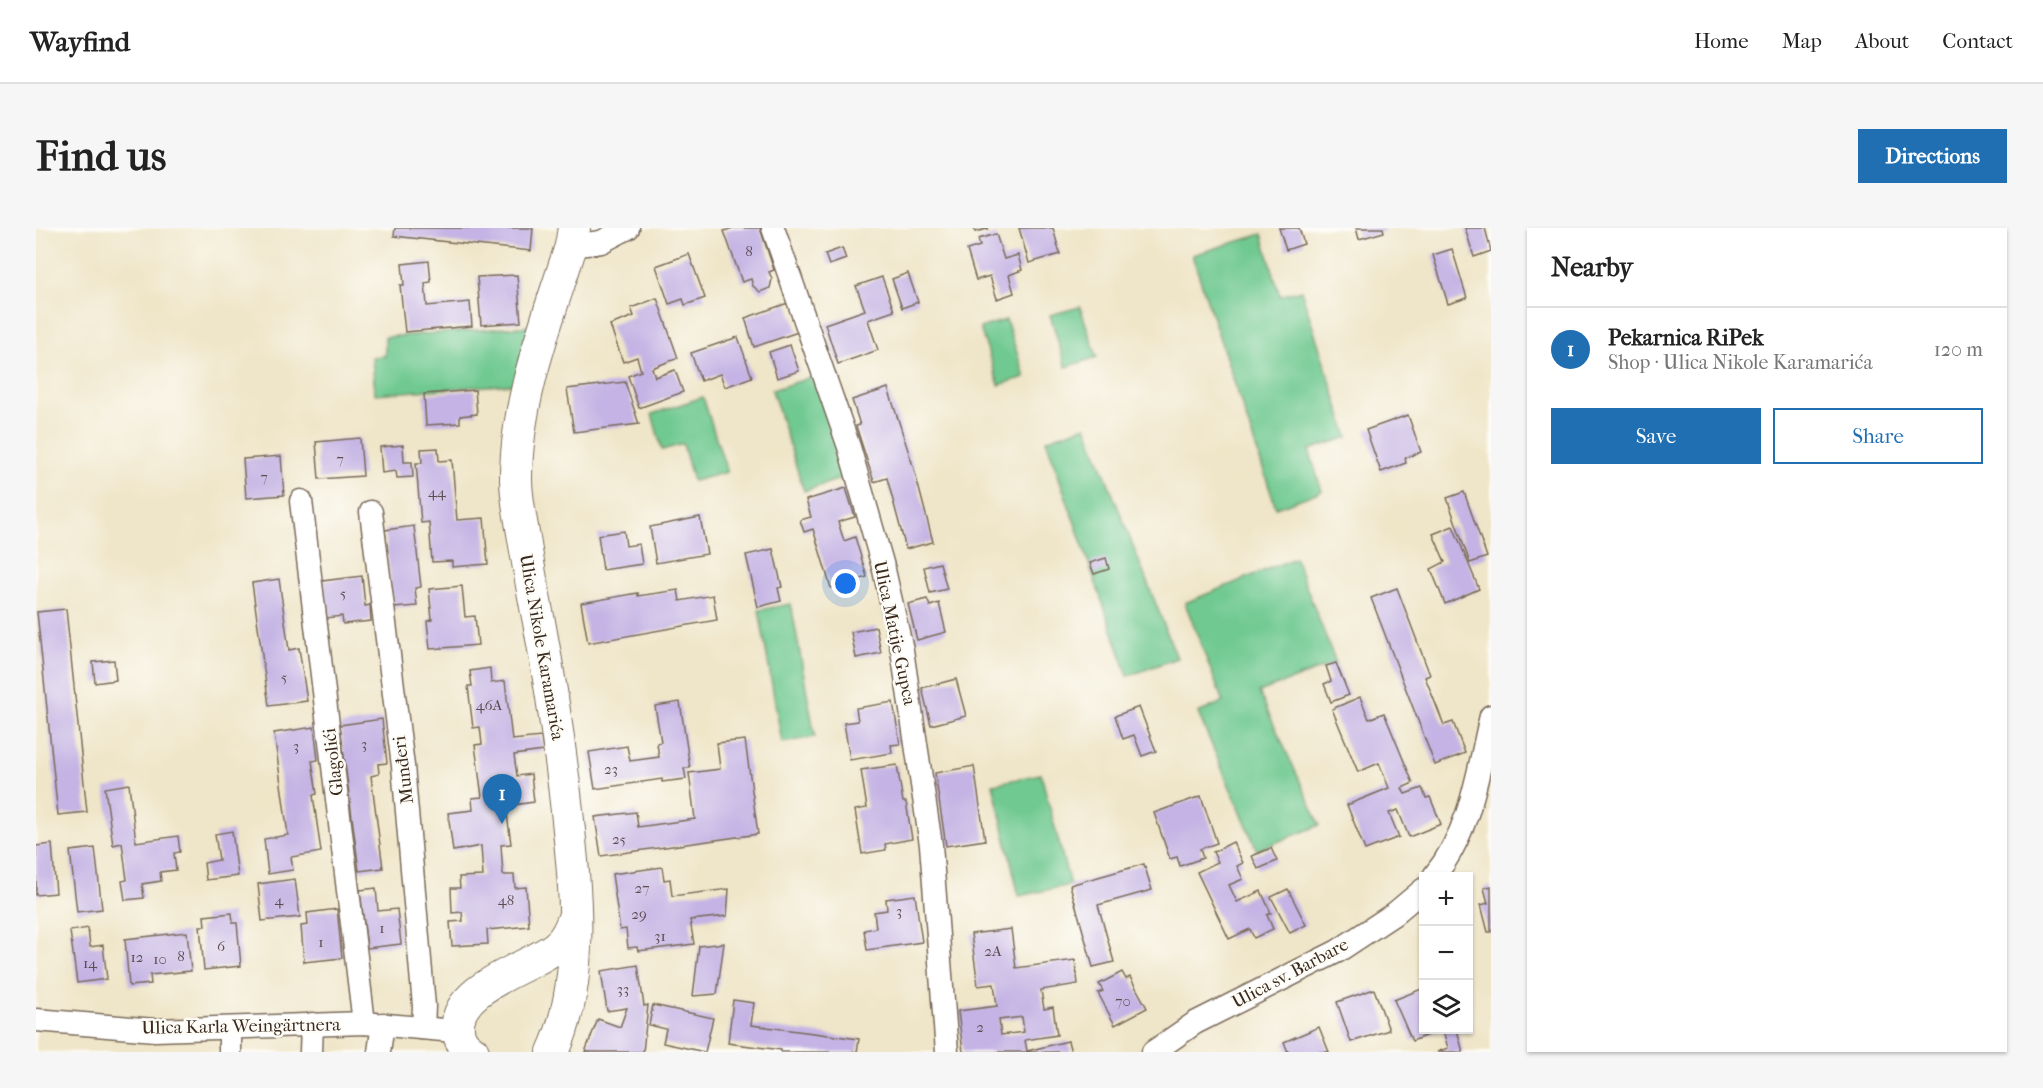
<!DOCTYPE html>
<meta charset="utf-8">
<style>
:root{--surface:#fff;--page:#f6f6f6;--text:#222;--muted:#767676;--line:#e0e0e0;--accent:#1f6fb2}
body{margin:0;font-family:"IM FELL French Canon",serif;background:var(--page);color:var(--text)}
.controls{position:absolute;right:18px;bottom:18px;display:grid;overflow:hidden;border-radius:0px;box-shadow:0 2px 4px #0004}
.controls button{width:54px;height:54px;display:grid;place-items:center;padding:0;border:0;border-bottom:2px solid var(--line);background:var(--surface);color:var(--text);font:30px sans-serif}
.you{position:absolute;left:810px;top:356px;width:21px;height:21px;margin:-15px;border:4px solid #fff;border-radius:50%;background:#1a73e8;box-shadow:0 0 0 9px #1a73e833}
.badge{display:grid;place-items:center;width:39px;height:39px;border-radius:50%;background:var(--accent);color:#fff;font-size:20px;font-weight:700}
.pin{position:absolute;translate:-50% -50px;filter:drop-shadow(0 2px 3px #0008)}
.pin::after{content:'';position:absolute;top:32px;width:21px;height:18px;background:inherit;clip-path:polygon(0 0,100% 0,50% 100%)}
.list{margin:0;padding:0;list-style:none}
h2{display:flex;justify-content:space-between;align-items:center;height:78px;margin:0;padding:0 24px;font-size:26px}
h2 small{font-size:20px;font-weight:400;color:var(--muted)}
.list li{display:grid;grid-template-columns:39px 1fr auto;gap:18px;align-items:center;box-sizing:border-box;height:84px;padding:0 24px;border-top:2px solid var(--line)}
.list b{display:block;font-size:22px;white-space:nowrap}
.list p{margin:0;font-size:20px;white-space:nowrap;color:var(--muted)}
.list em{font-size:20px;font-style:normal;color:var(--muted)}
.actions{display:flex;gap:12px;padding:18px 24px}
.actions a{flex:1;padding:14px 0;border:2px solid var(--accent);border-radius:0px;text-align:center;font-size:21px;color:var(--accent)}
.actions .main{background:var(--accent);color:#fff}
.icon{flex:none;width:33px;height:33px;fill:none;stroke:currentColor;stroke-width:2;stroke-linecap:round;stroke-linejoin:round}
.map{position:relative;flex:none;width:1455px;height:824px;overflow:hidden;border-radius:0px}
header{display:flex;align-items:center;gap:36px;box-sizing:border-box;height:84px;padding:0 30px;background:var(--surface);border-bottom:2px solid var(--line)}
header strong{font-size:28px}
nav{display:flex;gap:33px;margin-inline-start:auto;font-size:21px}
.intro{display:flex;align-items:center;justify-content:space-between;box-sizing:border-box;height:144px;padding:0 36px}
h1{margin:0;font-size:42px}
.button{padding:15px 27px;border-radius:0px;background:var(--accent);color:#fff;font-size:21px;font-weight:700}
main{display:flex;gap:36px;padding:0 36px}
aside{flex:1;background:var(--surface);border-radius:0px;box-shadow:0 2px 4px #0004}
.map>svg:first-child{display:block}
</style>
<header>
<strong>Wayfind</strong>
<nav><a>Home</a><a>Map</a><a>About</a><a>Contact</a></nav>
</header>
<div class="intro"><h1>Find us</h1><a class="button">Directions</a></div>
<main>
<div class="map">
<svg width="1455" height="824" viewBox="0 0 1455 824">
<rect width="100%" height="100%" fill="#fdfcf7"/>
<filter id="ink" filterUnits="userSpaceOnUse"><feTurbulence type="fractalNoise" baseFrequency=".0167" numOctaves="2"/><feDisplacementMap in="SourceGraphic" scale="12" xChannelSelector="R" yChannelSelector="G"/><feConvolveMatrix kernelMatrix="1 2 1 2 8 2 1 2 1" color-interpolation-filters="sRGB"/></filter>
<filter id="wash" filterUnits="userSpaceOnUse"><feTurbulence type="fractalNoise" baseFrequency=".008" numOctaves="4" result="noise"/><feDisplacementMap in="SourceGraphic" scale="24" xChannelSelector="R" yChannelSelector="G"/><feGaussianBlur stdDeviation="1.35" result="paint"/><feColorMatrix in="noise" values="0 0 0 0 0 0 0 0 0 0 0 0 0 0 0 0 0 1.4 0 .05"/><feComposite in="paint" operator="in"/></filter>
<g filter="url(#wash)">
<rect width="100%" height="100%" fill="#efe5c8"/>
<g fill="#70c990" stroke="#567a57" stroke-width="1.5">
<polygon points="1226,6 1244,68 1265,62 1312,209 1273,222 1286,263 1240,280 1156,27"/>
<polygon points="1044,79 1061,129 1030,139 1014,87"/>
<polygon points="970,92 989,149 963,157 944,100"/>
<polygon points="496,98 480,156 339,166 336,129 349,128 349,109"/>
<polygon points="785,146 816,247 768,263 736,162"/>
<polygon points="667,169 691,244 657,253 647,216 626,222 616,186"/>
<polygon points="1050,198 1141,430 1092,448 1010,212"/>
<polygon points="1259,330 1300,435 1223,464 1284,597 1221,622 1162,485 1187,474 1149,375"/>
<polygon points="755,376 779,509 746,515 723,382"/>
<polygon points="1005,546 1034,657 983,668 957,556"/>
</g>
<g id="blocks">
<g fill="#c4b3e4" fill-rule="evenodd">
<polygon points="359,0 497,0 495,23 358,8"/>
<polygon points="697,0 724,0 738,42 733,44 736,51 734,60 724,64 717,58 715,51 706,54 688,3"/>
<polygon points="938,0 952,0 952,1 939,4"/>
<polygon points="983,0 1017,0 1024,26 993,35"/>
<polygon points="1243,0 1263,0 1268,16 1250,22"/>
<polygon points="1320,0 1347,0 1348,4 1323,11"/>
<polygon points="1429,0 1449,0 1455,23 1438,29"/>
<polygon points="960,6 968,31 982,27 986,42 973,47 978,65 961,71 954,48 940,52 931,22 944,18 942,11"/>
<polygon points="806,20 810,31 793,37 789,26"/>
<polygon points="1416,21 1431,70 1412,76 1397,27"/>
<polygon points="653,26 669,70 649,77 647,71 633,76 620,38"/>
<polygon points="393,33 395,54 389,55 391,78 434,74 436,98 369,104 364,57 368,57 366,36"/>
<polygon points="872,45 882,74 866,80 856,51"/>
<polygon points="481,47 485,94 445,97 441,49"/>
<polygon points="846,49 858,83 832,92 842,122 802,136 789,96 829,82 820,58"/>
<polygon points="621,70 642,130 616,140 619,149 639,142 647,164 603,180 592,148 605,143 601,129 587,134 574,97 598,88 595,80"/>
<polygon points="752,75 762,104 718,119 709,90"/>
<polygon points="702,109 716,149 689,159 684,146 665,153 655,125"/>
<polygon points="754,117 763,143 741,150 733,124"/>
<polygon points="589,154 603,196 538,204 531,161"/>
<polygon points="852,160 878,241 897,314 870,321 851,250 838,254 820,198 824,197 816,172"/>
<polygon points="439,162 441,186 424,188 424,195 390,197 388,166"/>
<polygon points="1372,187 1385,224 1369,230 1370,235 1345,244 1330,202"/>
<polygon points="324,210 327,248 283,251 280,214"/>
<polygon points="367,217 368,234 376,234 377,249 361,250 360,243 346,245 344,219"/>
<polygon points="402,220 403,233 416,232 421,292 448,290 452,336 416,339 416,333 396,334 393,294 385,295 380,235 386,235 385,221"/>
<polygon points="245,228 248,267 210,270 207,231"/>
<polygon points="810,260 819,289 802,294 808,313 819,309 831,349 795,360 777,301 768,304 764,292 775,289 770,272"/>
<polygon points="1428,264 1451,329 1434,335 1411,270"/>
<polygon points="664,289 671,326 620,335 614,299"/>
<polygon points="378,298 385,359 379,360 381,378 357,380 349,302"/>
<polygon points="1417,298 1443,361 1409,376 1395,341 1409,334 1397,306"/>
<polygon points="588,303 590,318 603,316 606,336 567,342 562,307"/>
<polygon points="737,321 746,359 742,360 745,373 722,379 710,327"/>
<polygon points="1070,330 1073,341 1058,346 1054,335"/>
<polygon points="904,335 911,361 894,365 888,339"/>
<polygon points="326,348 329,378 334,377 335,393 307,396 306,388 290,390 286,353"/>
<polygon points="243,351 253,422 263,420 271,473 233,478 216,355"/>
<polygon points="426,358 429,389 439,388 442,417 394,421 391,393 396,392 393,361"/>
<polygon points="1361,360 1394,447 1389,449 1408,497 1417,494 1429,525 1399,537 1335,370"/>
<polygon points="642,362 644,373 677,367 681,392 552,415 545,375 602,365 602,368"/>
<polygon points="891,371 894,378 903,375 910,404 881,412 872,376"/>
<polygon points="30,381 51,584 22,587 1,384"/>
<polygon points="840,399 845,425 820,430 815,404"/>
<polygon points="78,432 80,452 59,455 57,434"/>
<polygon points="1300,435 1313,467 1295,474 1288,456 1295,453 1290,438"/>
<polygon points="454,440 455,455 469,453 476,512 505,509 507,523 478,527 481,548 495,546 498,574 470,578 475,616 465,617 467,647 478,647 479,660 490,659 493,698 451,702 452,716 416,718 414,694 427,693 426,684 416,685 415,660 424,660 423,649 447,648 445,618 417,623 412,585 437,582 436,570 446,569 439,517 446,516 444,499 437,500 432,458 436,458 434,443"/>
<polygon points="920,451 930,488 895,497 886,460"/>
<polygon points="1324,469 1333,491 1348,485 1377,555 1366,560 1369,566 1386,560 1390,570 1394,569 1405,596 1373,609 1362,582 1353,585 1363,609 1329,622 1311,577 1353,560 1343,535 1322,544 1296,481"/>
<polygon points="644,474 654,540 648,540 650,551 626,554 626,551 559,561 553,524 591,518 594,533 623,529 621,515 625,514 619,478"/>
<polygon points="857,474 864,516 855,517 856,525 814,532 808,495 822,493 820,480"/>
<polygon points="1103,479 1120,523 1106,528 1098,507 1087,511 1079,488"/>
<polygon points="346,491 351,535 342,536 343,546 335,548 347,640 323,643 304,497"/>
<polygon points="278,499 282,532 276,533 281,566 277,567 285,624 255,629 257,642 232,646 228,611 252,607 238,505"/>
<polygon points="709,512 722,606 565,628 559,589 600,584 602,599 659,591 653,545 684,541 681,515"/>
<polygon points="861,537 867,574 870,574 876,611 849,616 850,622 826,626 819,582 831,580 825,542"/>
<polygon points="938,538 949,612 910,618 899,545"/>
<polygon points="93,556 100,614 142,608 144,624 138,625 140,642 124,644 125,653 106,656 108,670 89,672 86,653 91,652 86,615 77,617 69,560"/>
<polygon points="1165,568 1181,615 1164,621 1167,630 1144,638 1141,629 1134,631 1118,585"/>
<polygon points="196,603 202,648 170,652 168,635 183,632 179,606"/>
<polygon points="1197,614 1207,635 1201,638 1207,651 1193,657 1201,674 1225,663 1235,685 1231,687 1237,701 1218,710 1214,701 1193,711 1161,644 1182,634 1177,624"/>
<polygon points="16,616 20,665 0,667 0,618"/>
<polygon points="59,620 66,681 41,684 34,623"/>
<polygon points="1235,620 1241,633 1222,641 1216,628"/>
<polygon points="1108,636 1116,662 1062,677 1078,734 1057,739 1034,657"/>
<polygon points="626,639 628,652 634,651 636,668 693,661 691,688 654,692 658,716 602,723 601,719 592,720 590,701 584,702 576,646"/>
<polygon points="259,651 264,689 226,693 222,656"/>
<polygon points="1455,658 1455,704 1452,704 1445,677 1452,675 1448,660"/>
<polygon points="340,660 342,683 361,681 365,716 331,720 324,662"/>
<polygon points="1252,661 1270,697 1254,705 1235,669"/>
<polygon points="879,667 886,714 831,722 828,702 840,700 838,684 851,682 850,671"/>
<polygon points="301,681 306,730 268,734 265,698 272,697 271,685"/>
<polygon points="196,685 197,695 201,695 205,738 168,742 164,698 169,698 168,688"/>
<polygon points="52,700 54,719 67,717 71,751 41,755 34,703"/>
<path d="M975 701 980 740 1039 732 1042 756 1005 762 1008 781 1017 779 1021 807 989 812 991 823 1032 813 1035 824H927L922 783 961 778 958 756 942 758 935 706ZM986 789 988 804 965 807 963 792Z"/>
<polygon points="151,704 155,743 114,747 115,756 93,758 89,711"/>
<polygon points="688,715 681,766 657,768 663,718"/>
<polygon points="602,737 608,778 612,777 607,824 549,824 562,791 584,799 591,780 571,783 565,743"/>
<polygon points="1086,744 1090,751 1094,749 1111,780 1079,797 1062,765 1067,763 1063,756"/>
<polygon points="1388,760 1388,802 1404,802 1376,813 1358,772"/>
<polygon points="1338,761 1353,802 1315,814 1301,774"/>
<polygon points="697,772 718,775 715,797 823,811 821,824 745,824 745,822 692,815"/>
<polygon points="617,777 677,790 669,824 627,815 630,801 613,797"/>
<polygon points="1283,799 1293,824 1252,824 1248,814"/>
<polygon points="1413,802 1421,802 1427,824 1401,824 1412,820 1407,803"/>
</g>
</g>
</g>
<g filter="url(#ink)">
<use href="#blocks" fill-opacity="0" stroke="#7a6b5a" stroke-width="1.5"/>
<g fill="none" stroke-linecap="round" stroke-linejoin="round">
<g stroke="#7a6b5a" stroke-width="25">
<g id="minor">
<polyline points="737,0 813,219 848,342 866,422 895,617 911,824"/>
<polyline points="535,18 565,14 592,0"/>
<polyline points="265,273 328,795"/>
<polyline points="335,284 367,538 388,778 387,800"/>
<path d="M1398 648C1435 603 1442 543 1455 488"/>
<polyline points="0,792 119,802 328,795 407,802 422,801"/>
<polyline points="194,824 194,801"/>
<polyline points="275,824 276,796"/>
<polyline points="343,824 347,796"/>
<polyline points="1117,824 1159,795 1302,723 1358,686 1388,661"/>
</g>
</g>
<g stroke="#7a6b5a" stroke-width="34">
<g id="secondary">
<path d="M437 824C429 819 423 812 422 802 417 758 496 740 521 718 530 711 534 701 538 690"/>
<path d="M517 824C550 752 539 659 531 583 524 519 515 457 503 394 497 365 492 335 487 305 484 287 480 269 480 251 480 171 511 94 535 18L538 0"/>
</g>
</g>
<use href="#minor" stroke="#fff" stroke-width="22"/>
<use href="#secondary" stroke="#fff" stroke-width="32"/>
</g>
</g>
<g text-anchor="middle" stroke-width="5" stroke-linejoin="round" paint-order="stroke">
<g font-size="15" fill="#5d4c50">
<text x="713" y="28">8</text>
<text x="304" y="236">7</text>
<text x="228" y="254">7</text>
<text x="401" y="269">44</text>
<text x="307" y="370">5</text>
<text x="248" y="454">5</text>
<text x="453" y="482">46A</text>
<text x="328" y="521">3</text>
<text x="260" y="523">3</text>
<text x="575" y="546">23</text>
<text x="583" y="616">25</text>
<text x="606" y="665">27</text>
<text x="243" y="677">4</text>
<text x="470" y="677">48</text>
<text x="863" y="688">3</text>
<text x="603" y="691">29</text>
<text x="346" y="705">1</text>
<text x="624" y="713">31</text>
<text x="285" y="719">1</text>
<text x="185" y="723">6</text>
<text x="957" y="728">2A</text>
<text x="145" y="733">8</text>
<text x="101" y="734">12</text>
<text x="124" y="736">10</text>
<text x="54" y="740">14</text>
<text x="587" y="766">33</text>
<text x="1087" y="778">70</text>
<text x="944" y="804">2</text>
</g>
<g font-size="18" fill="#3b2a1e" stroke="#fdfcf7">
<text transform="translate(859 405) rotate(78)" y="6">Ulica Matije Gupca</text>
<text transform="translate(506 419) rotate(80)" y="6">Ulica Nikole Karamarića</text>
<text transform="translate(297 534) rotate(-97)" y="6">Glagolići</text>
<text transform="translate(367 542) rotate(-97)" y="6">Munđeri</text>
<text transform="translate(1254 745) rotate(-28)" y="6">Ulica sv. Barbare</text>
<text transform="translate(205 798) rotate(-1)" y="6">Ulica Karla Weingärtnera</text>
</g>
</g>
</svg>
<div class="controls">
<button>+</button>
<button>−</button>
<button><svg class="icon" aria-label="layers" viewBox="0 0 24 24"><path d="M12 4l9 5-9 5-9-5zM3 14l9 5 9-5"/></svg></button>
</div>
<div class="you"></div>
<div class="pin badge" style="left:466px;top:596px">1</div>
</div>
<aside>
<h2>Nearby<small></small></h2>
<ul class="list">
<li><span class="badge">1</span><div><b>Pekarnica RiPek</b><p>Shop · Ulica Nikole Karamarića</p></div><em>120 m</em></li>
</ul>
<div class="actions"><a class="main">Save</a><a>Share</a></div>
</aside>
</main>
